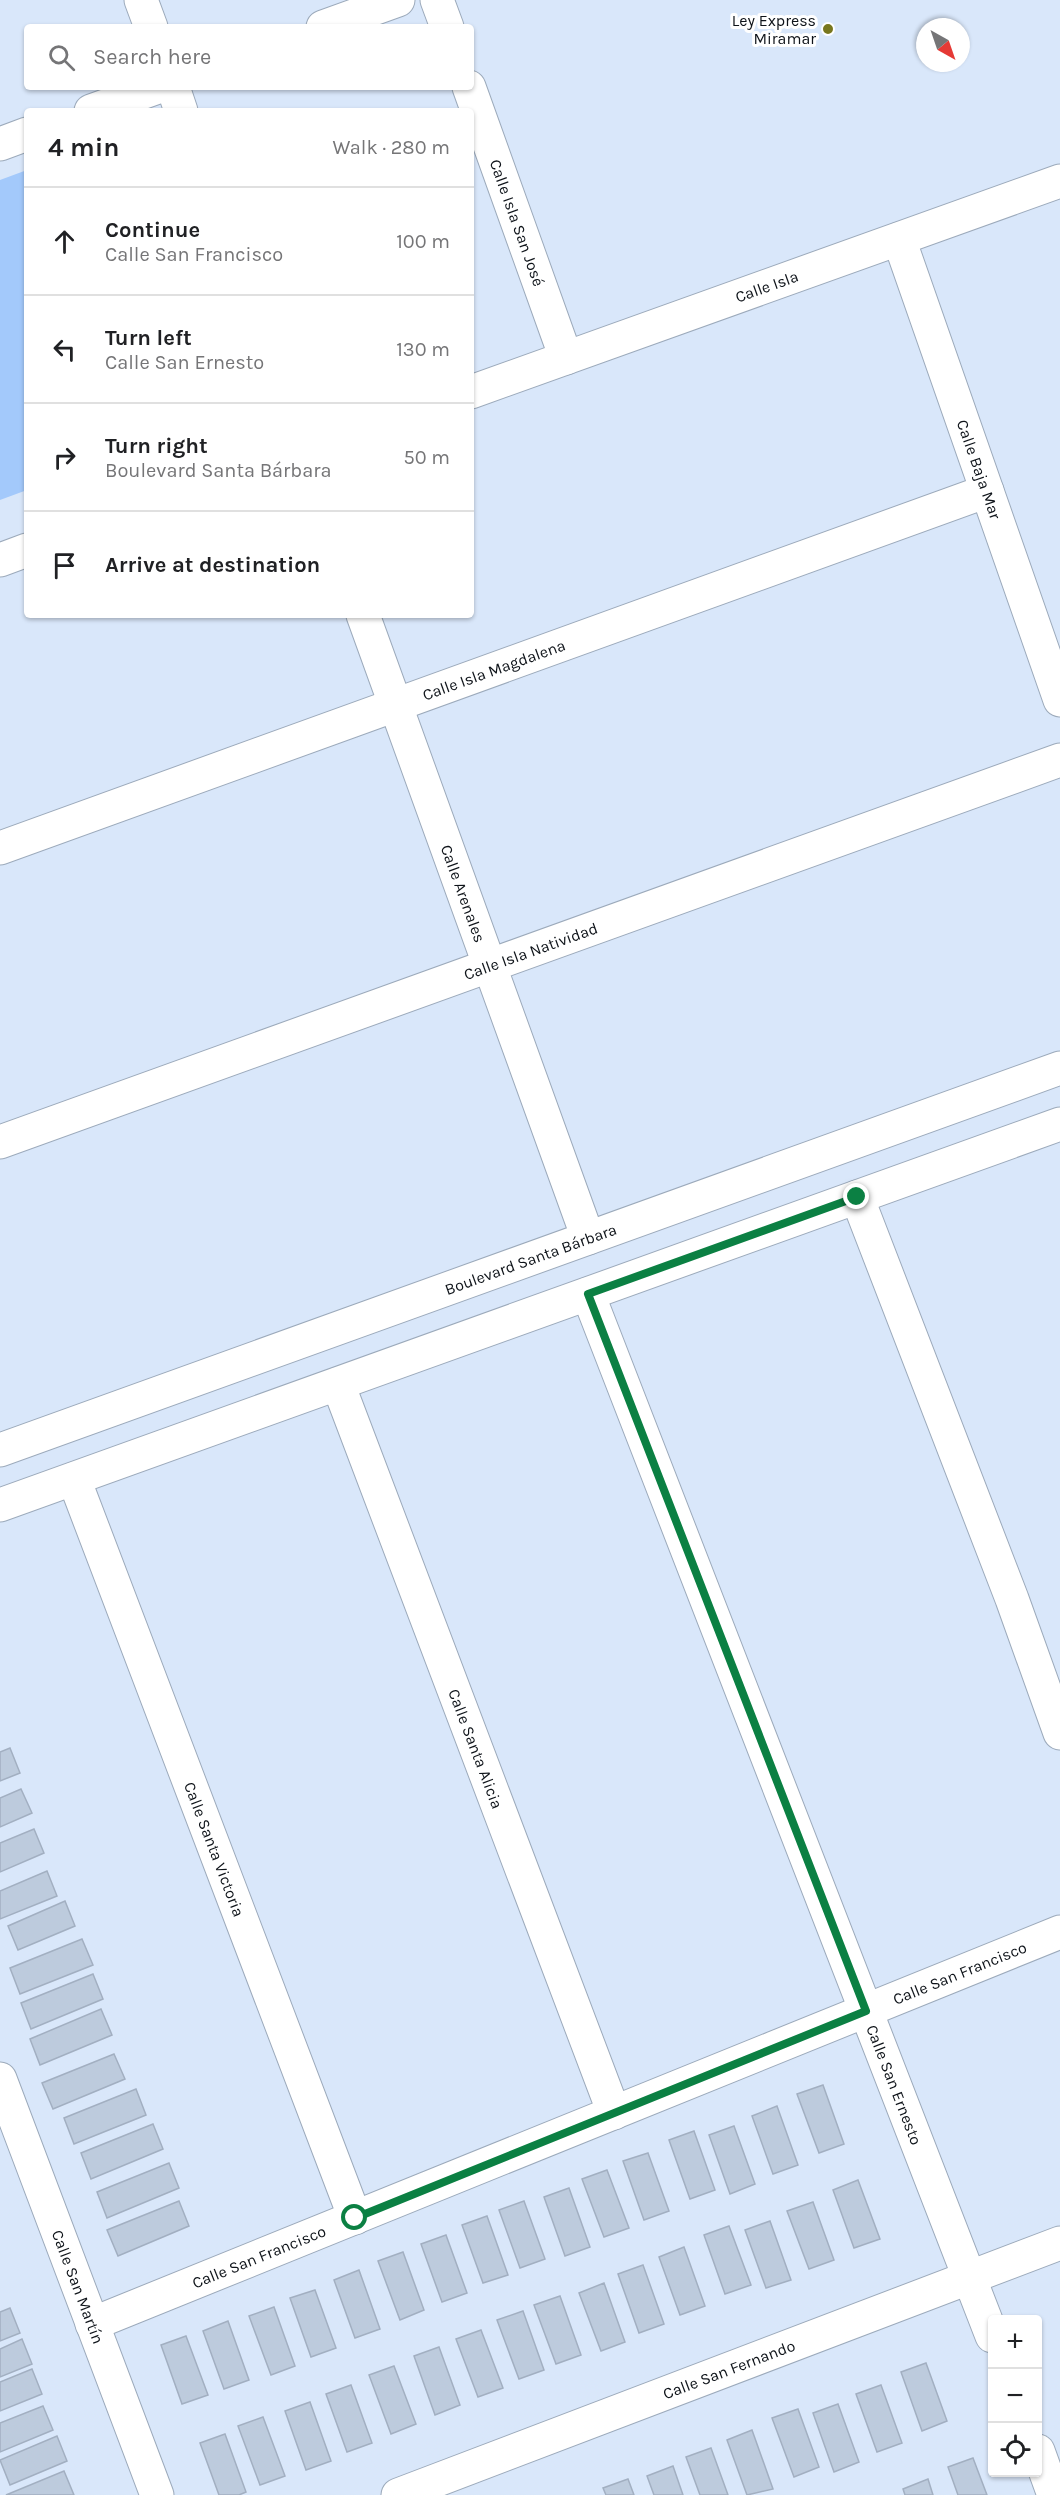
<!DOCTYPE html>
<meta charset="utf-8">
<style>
:root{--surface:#fff;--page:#f2f2f2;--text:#202124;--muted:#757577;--line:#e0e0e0}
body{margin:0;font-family:Karla,sans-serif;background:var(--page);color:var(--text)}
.controls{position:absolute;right:18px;bottom:18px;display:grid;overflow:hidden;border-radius:6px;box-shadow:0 2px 4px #0004}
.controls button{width:54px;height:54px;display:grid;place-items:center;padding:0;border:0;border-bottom:2px solid var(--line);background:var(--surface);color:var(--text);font:30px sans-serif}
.compass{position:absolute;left:916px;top:18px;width:54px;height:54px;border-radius:50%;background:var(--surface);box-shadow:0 2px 4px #0004;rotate:140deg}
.stop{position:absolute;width:18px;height:18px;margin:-14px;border:4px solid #0b8043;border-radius:50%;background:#fff}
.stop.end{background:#0b8043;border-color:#fff;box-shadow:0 2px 6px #0008}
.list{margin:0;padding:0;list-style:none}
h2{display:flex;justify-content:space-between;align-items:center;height:78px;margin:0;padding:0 24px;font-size:26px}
h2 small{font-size:20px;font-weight:400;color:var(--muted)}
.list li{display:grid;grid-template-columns:39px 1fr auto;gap:18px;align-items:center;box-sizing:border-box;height:108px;padding:0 24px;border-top:2px solid var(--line)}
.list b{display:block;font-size:22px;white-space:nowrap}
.list p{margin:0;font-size:20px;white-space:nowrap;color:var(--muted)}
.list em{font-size:20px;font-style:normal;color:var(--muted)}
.icon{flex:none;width:33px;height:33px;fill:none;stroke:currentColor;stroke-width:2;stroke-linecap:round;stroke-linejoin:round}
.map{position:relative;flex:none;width:1060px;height:2495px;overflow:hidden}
.search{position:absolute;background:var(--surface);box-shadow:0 2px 4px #0004;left:24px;top:24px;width:450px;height:66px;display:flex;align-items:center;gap:15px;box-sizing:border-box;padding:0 21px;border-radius:6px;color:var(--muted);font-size:22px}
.panel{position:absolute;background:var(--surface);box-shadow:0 2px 4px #0004;left:24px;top:108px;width:450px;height:510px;border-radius:6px}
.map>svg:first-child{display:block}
</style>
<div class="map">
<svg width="1060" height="2495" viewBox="0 0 1060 2495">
<rect width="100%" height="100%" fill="#d9e7fa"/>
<polygon fill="#a3c9fb" points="27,170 27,490 0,500 0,180"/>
<g fill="#bdcbdd" stroke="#a2afc1" stroke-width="1.5">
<polygon points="10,1748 20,1773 0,1781 0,1752"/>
<polygon points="21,1789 32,1813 0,1827 0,1798"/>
<polygon points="34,1829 44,1853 0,1872 0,1843"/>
<polygon points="47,1871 57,1896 0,1919 0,1891"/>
<polygon points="65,1901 75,1926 18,1950 8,1926"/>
<polygon points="82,1939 93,1965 20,1994 10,1968"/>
<polygon points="93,1974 103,1999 31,2029 21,2003"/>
<polygon points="101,2009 112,2035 40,2065 30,2039"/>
<polygon points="114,2054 125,2079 53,2109 42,2083"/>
<polygon points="823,2085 844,2144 819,2153 797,2094"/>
<polygon points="136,2089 146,2115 74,2144 64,2118"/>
<polygon points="777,2106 798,2165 773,2174 752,2116"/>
<polygon points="153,2124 163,2149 91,2179 81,2153"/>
<polygon points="734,2126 755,2184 730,2194 709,2135"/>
<polygon points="694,2131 715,2190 690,2199 669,2140"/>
<polygon points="648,2153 669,2211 644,2220 623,2161"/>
<polygon points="169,2163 179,2188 107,2218 97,2192"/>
<polygon points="607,2170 629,2228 604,2237 582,2179"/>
<polygon points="858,2180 880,2239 854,2248 833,2190"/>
<polygon points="569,2188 590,2247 565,2256 544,2197"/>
<polygon points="179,2201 189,2226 118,2256 107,2230"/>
<polygon points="524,2201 545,2259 520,2268 499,2210"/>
<polygon points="813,2202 834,2260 809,2269 787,2211"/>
<polygon points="487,2216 508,2275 483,2283 462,2225"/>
<polygon points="770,2221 791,2280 766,2288 745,2230"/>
<polygon points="729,2226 751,2285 725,2294 704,2235"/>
<polygon points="446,2235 467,2293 442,2302 421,2244"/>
<polygon points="684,2247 705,2306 680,2315 659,2257"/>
<polygon points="403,2252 424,2310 400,2320 378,2261"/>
<polygon points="643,2265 664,2324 639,2333 618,2274"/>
<polygon points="359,2270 380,2329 355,2338 334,2280"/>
<polygon points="604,2283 625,2342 601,2351 579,2293"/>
<polygon points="315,2290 336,2348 311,2357 290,2298"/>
<polygon points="560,2296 581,2355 556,2364 534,2305"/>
<polygon points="274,2307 295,2366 271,2375 249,2316"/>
<polygon points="10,2308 20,2333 0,2341 0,2312"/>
<polygon points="523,2311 544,2370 519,2379 497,2320"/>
<polygon points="228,2321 249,2380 224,2389 203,2331"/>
<polygon points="481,2330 503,2388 478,2397 456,2339"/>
<polygon points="186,2336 208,2395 182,2404 161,2345"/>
<polygon points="22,2339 32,2364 0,2377 0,2349"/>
<polygon points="439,2347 460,2405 435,2415 414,2356"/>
<polygon points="926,2363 947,2421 922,2431 901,2372"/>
<polygon points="394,2366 416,2424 391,2434 369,2375"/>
<polygon points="32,2369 42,2394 0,2411 0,2382"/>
<polygon points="351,2385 372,2443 347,2452 326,2394"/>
<polygon points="881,2385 902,2443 877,2452 856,2394"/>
<polygon points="310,2402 331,2461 306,2470 285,2411"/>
<polygon points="838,2404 859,2462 834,2472 813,2413"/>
<polygon points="43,2406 53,2430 0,2452 0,2423"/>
<polygon points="798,2409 819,2467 794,2477 772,2418"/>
<polygon points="263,2417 285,2476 260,2485 238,2426"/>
<polygon points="752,2430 773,2489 747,2495 727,2440"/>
<polygon points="225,2434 246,2492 239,2495 219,2495 200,2443"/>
<polygon points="57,2436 67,2461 10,2485 0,2460"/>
<polygon points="711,2448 728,2495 700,2495 686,2457"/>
<polygon points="973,2458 987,2495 958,2495 948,2467"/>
<polygon points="673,2466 683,2495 654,2495 647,2476"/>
<polygon points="64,2471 74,2495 6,2495"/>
<polygon points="628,2479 634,2495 606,2495 603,2488"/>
<polygon points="928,2479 933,2495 905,2495 903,2489"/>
</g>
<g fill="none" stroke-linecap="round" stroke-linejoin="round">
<g stroke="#9caabb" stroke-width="35">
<g id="minor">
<polyline points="141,0 151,27"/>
<polyline points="437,0 447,27"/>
<polyline points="323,27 398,0"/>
<polyline points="173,87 181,111"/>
<path id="s1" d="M469 87 566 358"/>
<polyline points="91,111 158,87"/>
<polyline points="0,144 27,134"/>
<path id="s2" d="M899 239 1060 700"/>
<path id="s3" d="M471 392 1060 181"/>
<polyline points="0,560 27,550"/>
<path id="s4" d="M363 615 588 1238"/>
<path id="s5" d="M0 848 987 491"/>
<path id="s6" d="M0 1142 1060 760"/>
<polyline points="857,1197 1012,1599 1060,1733"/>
<path id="s7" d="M588 1294 992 2336"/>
<path id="s8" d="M338 1384 614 2113"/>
<path id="s9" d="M0 1450 1060 1068"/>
<path id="s10" d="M74 1479 355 2218"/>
<polyline points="0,1505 1060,1124"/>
<path id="s11" d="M0 2079 157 2495"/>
<path id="s12" d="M92 2324 1060 1932"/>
<polyline points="1038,2451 1054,2495"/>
<path id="s13" d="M398 2495 1060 2243"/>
</g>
</g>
<use href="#minor" stroke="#fff" stroke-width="33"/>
</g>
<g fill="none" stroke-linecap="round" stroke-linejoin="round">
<polyline stroke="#0b8043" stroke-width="8" points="355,2218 866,2011 588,1294 857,1197"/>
</g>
<circle fill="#78771e" stroke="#fff" stroke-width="2" cx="828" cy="29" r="6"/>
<g text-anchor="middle" stroke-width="6" stroke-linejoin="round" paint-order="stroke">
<g font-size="16" fill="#0e1319" stroke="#fff" text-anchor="end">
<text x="816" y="26">Ley Express<tspan x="816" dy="18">Miramar</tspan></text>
</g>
<g font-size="16" fill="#0e1319" stroke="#fff">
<text dy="6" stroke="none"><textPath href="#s1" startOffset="144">Calle Isla San José</textPath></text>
<text dy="6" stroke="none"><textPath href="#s3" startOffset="314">Calle Isla</textPath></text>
<text dy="6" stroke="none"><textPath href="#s2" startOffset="244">Calle Baja Mar</textPath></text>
<text dy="6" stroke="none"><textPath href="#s5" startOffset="525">Calle Isla Magdalena</textPath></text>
<text dy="6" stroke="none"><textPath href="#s4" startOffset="296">Calle Arenales</textPath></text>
<text dy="6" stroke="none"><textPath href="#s6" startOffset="564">Calle Isla Natividad</textPath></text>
<text dy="6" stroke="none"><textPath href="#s9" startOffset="564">Boulevard Santa Bárbara</textPath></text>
<text dy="6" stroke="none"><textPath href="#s8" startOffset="390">Calle Santa Alicia</textPath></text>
<text dy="6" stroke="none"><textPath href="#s10" startOffset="396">Calle Santa Victoria</textPath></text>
<text dy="6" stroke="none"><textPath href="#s12" startOffset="936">Calle San Francisco</textPath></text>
<text dy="6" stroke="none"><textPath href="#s7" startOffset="848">Calle San Ernesto</textPath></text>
<text dy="6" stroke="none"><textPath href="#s12" startOffset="180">Calle San Francisco</textPath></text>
<text dy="6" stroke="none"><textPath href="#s11" startOffset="222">Calle San Martín</textPath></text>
<text dy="6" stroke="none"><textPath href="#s13" startOffset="354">Calle San Fernando</textPath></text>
</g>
</g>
</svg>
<div class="controls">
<button>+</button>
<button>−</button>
<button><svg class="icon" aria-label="locate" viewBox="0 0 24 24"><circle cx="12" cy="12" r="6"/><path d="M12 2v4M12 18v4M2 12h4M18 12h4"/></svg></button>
</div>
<svg class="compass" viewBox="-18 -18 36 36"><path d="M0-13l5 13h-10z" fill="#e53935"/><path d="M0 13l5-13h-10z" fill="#757577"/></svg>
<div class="stop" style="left:355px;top:2218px"></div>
<div class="stop end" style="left:857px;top:1197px"></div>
<div class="search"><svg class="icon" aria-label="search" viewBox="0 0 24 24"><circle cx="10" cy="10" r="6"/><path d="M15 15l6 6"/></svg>Search here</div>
<section class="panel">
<h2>4 min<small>Walk · 280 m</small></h2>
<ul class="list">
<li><svg class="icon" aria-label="ahead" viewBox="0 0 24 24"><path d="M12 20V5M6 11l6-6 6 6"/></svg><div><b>Continue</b><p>Calle San Francisco</p></div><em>100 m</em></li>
<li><svg class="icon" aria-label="left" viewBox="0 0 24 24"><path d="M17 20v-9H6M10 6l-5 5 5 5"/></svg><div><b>Turn left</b><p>Calle San Ernesto</p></div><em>130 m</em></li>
<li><svg class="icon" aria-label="right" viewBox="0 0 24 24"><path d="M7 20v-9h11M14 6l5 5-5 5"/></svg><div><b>Turn right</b><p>Boulevard Santa Bárbara</p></div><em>50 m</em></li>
<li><svg class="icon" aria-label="arrive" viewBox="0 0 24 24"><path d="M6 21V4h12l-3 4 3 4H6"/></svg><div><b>Arrive at destination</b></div></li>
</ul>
</section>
</div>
